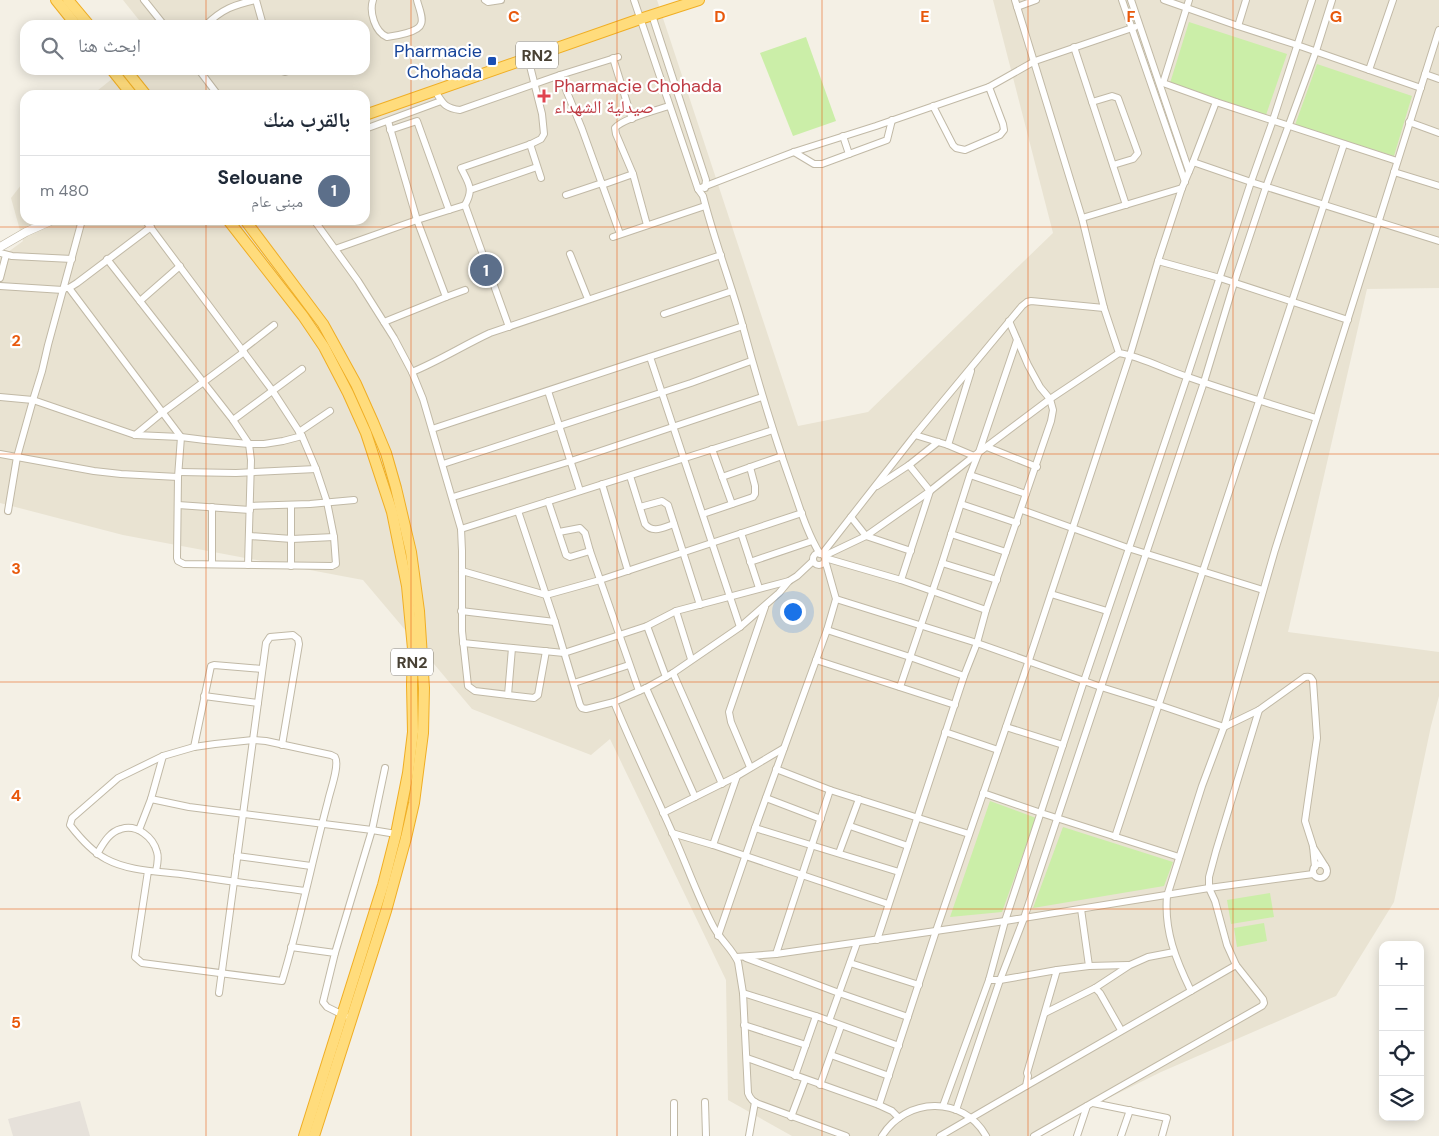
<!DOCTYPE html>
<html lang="ar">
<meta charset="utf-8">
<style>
:root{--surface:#fff;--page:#f2f2f3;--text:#1f2937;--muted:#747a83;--line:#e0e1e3;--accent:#0f766e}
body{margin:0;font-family:"DM Sans","Noto Naskh Arabic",sans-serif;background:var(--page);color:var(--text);direction:rtl}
.controls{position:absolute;right:15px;bottom:15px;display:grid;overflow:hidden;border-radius:10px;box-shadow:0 2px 12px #0003}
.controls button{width:45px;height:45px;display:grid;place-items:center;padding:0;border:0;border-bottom:1px solid var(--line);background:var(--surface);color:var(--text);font:25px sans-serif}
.you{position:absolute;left:792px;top:611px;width:18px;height:18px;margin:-12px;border:4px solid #fff;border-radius:50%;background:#1a73e8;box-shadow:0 0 0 8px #1a73e833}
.badge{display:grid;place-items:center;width:32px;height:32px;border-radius:50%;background:var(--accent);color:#fff;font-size:16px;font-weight:700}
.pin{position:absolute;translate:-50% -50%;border:2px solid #fff;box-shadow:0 1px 5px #0006}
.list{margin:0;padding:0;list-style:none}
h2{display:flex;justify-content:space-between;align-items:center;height:65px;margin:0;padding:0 20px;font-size:21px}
h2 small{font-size:16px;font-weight:400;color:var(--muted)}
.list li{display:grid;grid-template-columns:32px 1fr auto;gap:15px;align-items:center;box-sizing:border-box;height:70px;padding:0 20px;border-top:1px solid var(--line)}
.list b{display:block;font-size:19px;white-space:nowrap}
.list p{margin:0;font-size:16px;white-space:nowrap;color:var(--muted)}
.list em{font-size:16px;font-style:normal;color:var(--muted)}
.icon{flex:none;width:28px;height:28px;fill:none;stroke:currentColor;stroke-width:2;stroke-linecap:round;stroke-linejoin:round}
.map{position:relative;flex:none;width:1439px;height:1136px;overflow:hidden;direction:ltr}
.search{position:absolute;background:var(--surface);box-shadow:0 2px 12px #0003;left:20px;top:20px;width:350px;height:55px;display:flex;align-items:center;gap:12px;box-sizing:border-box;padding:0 18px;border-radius:15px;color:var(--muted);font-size:19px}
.panel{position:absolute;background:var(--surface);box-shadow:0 2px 12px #0003;left:20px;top:90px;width:350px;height:135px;border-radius:15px;direction:rtl}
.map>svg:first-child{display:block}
</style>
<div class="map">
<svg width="1439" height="1136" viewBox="0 0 1439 1136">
<rect width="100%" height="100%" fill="#f4f0e5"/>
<polygon fill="#e9e3d2" points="123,0 657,0 798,426 868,412 1053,233 993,0 1439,0 1439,288 1367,289 1288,632 1439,652 1439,696 1431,726 1394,902 1336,996 1161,1072 1032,1136 792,1136 728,1100 726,980 610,739 591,755 472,709 363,580 123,535 0,503 0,258 23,241 11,198 25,180 25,220 365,220 365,95 92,95 123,70 365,70 365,25 143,25"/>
<polygon fill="#e6e1da" points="80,1101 90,1136 13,1136 8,1119"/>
<g fill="#cbeea8">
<polygon points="1189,22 1287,54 1266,115 1170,83"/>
<polygon points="806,37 836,121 793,136 760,53"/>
<polygon points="1317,64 1412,96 1394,156 1295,125"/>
<polygon points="990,801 1036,818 1002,912 950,917"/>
<polygon points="1063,827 1173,862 1164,886 1033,908"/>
<polygon points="1270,893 1274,917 1231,924 1227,900"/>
<polygon points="1264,923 1267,941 1237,947 1234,928"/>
</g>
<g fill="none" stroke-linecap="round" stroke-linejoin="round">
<g stroke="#c1b9a6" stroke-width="8">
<g id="minor">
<polyline points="144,0 164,25"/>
<polyline points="256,0 263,25"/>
<path d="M373 0C369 12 375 32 387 37 395 36 419 32 421 24 424 18 418 6 417 0"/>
<polyline points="485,0 488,2 501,0"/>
<path d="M634 0 698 189 703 196C714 240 731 283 743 327 757 379 772 429 790 480 799 505 806 531 820 554"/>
<path d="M1015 0 1082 218 1104 308 1119 353C1143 357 1165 370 1188 377 1231 392 1273 405 1316 418"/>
<polyline points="1122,0 1185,182"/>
<polyline points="1131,0 1189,171"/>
<polyline points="1164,0 1238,26 1297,45 1421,88"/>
<polyline points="1189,0 1163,83 1216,102 1397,161"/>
<polyline points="1017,7 1036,0"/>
<polyline points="652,15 706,180 705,188"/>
<path d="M206 25C222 9 234 5 255 0"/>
<polyline points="298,25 306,24 308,25"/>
<polyline points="1238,26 1246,0"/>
<polyline points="1074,47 1126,205"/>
<polyline points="613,58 632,119"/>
<polyline points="199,70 218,95"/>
<polyline points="279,70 285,72 291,70"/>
<polyline points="1369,70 1393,0"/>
<polyline points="1425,74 1439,79"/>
<polyline points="560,75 582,129 620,234"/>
<polyline points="989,87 1035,61 1135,27"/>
<path d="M435 91C443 103 444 108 460 110L560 75 618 57"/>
<polyline points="1092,102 1112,96 1118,98 1138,153 1133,159 1113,165"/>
<polyline points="1216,102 1193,162 1251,182 1439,241"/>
<polyline points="1409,122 1439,133"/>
<polyline points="365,129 441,101"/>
<polyline points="390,130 417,121 449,210"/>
<polyline points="843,136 849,154"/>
<polyline points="530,144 541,178"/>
<polyline points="794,152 814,164 822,164 887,140 892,120"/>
<polyline points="1394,172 1439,186"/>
<polyline points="602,185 633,174"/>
<polyline points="698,189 794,152 876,126 989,87 1003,124 1004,130 1000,135 965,150 956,148 953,145 933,106"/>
<polyline points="470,190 537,167"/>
<polyline points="566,195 602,183"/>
<path d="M465 205C474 189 469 184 461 168L531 144 541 139 544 134 542 114 528 58"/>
<polyline points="1082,218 1182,188"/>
<polyline points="314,220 358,281 394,338 412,372 423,399 461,529 462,551 462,631 468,686 475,691 534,698 538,695 546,651"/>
<path d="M647 225 633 174 616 134 615 128C622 119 657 110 669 106"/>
<polyline points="613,237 705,206"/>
<polyline points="335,249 417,220 465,205 509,327"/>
<polyline points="0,253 12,256 72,259"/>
<polyline points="570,254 588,299"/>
<polyline points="107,259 233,420 249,444 251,460 248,565"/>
<polyline points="1158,261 1220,278 1348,320"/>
<polyline points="0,278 6,255"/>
<polyline points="0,286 63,290"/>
<polyline points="65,288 69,288 77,283 151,227"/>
<polyline points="69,288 181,437 178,477 177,558 178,561 184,564 332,566 336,564 334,537 327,502 316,469 302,436 272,390 145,220"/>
<polyline points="446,297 465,290"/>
<polyline points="140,301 180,266"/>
<polyline points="664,314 732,291"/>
<polyline points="384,322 446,297 417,220 388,121"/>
<polyline points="242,350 274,325"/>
<polyline points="650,357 740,627"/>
<path d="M412 372C439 361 464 345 490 333L721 255"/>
<polyline points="548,391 580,491"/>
<polyline points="0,397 33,400 135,435 181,437 205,440 249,444 264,444 283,441 302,436"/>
<polyline points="233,420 302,369"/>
<polyline points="432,429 743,326"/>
<polyline points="299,432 330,411"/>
<polyline points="135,435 163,412 244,352"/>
<polyline points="915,435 948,445 974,456"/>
<polyline points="948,445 971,371"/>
<polyline points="987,447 1037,467"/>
<polyline points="712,449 732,504"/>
<polyline points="0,454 94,471 121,474 178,477"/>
<polyline points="443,464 691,383 751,361"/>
<polyline points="909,465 938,442"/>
<polyline points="179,472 236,473 316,469"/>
<polyline points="970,475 1026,494"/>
<path d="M630 476 645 524C653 534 664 527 674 524"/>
<polyline points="722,477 782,456"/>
<polyline points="602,484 628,571"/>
<polyline points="877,486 909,465 930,491 901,580"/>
<polyline points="453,497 571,461 762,397"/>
<polyline points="548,501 566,555 570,557 590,551"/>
<polyline points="961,504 1017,523"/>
<polyline points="178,505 250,510"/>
<polyline points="250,506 310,504 354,500"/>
<polyline points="640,507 662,501 668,505 700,605"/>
<polyline points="1022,510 1128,548 1263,590"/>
<polyline points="8,511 17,457 33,400 42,371 48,345 82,220"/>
<polyline points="518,511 555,622 580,705 582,708 586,709 614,702 646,688 673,673 740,627 779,593 789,581 797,576 813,561"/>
<polyline points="703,514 753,497 755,494 755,486 750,467"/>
<polyline points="851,517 866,536 911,551"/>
<polyline points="461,529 773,430"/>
<polyline points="559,532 580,528 585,533 590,551 639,691"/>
<polyline points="741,533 759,588"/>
<polyline points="951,534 1006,552"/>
<polyline points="250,536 292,539 334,537"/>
<circle cx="819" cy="559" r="6"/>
<polyline points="822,554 915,435 1022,306 1027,302 1031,301 1104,308"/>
<polyline points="824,556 866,536 930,491 974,456 1050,399 1119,353"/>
<polyline points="825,558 901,580 986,610"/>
<polyline points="750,562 812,541"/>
<polyline points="942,563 997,580"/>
<polyline points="212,564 212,507"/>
<polyline points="291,566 291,505"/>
<polyline points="462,571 546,595 600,580 802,513"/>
<polyline points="1051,594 1107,611"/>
<path d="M836 599 977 643 1101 687 1159 705 1224 727 1259 710 1305 677C1310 676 1311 677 1313 681L1317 738 1305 821 1313 846 1315 867"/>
<polyline points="461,611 555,622"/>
<polyline points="676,611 691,659"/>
<polyline points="647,626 666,677"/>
<polyline points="827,630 910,657 964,676"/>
<polyline points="463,643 564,653 647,626 676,611 789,581"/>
<polyline points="816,660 955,705"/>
<polyline points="673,673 722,784"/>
<polyline points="574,683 629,665"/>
<polyline points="900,687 942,563 970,475 979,452 1017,340"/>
<polyline points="646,688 695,797"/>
<polyline points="508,695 512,648"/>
<polyline points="204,696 258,703"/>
<path d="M614 702C632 746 653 789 672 832 686 863 697 895 712 924 719 939 732 948 738 962L743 993 748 1093C750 1099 753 1102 759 1104L846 1136"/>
<polyline points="1006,727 1063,745"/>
<polyline points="945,732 998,750"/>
<polyline points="194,747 211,666 214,665 262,669"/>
<polyline points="750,767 731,722 729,712 765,607"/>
<polyline points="776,769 830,790 969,834"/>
<polyline points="983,793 1041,813 1179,857"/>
<polyline points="766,798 821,819"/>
<polyline points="151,799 189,807 372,830 396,834"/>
<polyline points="663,813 737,776 784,748"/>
<polyline points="850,826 908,846"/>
<polyline points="755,828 899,872"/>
<polyline points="139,830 151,799 163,756"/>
<polyline points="672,833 713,845 888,904"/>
<polyline points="1115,837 1344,144"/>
<polyline points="713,845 737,776"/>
<polyline points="1313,847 1325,866"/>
<polyline points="839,853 859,799"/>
<path d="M97 854C103 844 109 832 121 829 137 824 153 837 157 852 159 858 157 866 156 871"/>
<polyline points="237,856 311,866"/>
<circle cx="1320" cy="871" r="7"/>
<path d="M148 871 135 957 142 963 282 981C300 922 312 861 328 801 330 791 340 765 335 757L331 755 266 741 253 740 215 744 194 747 163 756 118 778 72 818 70 825C80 838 91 851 106 859 130 872 161 871 188 875 227 881 266 886 305 891"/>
<polyline points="718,936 755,828 827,630 836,599 825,560"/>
<polyline points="877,940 964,676 977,643 986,610 1051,421 1053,410 1050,399 1040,387 1028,365 1009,321"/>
<polyline points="291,947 335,953 323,1002 327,1007 345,1016"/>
<polyline points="335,953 372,830 385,768"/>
<polyline points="776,954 830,790"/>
<polyline points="736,957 776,954 1005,921 1209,888 1313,874"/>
<polyline points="746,958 839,993 908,1017"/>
<polyline points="850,963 919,985"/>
<polyline points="1089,966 1128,965"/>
<polyline points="1057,970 1089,966 1081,909"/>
<polyline points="989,980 1000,980 1057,970 1027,1073 1028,1076 1026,1086 1236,965"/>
<polyline points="1095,988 1130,965 1148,957 1174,952"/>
<path d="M1191 991C1176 960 1164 931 1167 896L1202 786 1224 727 1275 550 1439 30"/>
<polyline points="219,993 266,643 270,637 293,635 298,639 299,644 282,745"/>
<polyline points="743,993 816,1016 899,1046"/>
<polyline points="1045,1013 1095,988 1100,993 1121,1030"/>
<polyline points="829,1021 857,943"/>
<polyline points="744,1025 806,1045"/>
<polyline points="831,1055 889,1076"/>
<polyline points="747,1058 879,1105 892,1111 899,1118"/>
<polyline points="795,1076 816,1016"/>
<polyline points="820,1085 841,1026"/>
<polyline points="705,1102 706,1136"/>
<polyline points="1093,1103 1167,1118 1162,1136"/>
<polyline points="879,1105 936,931 1029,660 1130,355 1158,261 1182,188 1193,162"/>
<polyline points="943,1106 989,980 1005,921 1084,681 1187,377 1251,182 1273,120 1312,0"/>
<polyline points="956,1110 1000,980 1024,918 1101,687 1204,382 1234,283 1266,187 1316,51 1332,0"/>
<polyline points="791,1117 805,1080"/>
<polyline points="674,1136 674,1103"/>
<polyline points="749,1136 755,1102"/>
<path d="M882 1136C906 1097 963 1095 986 1136"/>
<polyline points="940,1136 1026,1086"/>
<polyline points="1034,1136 1262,1006 1264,1003 1263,999 1236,965 1227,945 1215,901 1209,888 1209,877 1216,851 1259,710"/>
<polyline points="1077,1136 1087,1106"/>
<polyline points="1121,1136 1130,1110"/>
</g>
</g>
<g stroke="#c1b9a6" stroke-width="9">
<polyline id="tertiary" points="0,247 26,232 53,220"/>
</g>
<g stroke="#f0ae24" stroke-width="12">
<g id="trunk">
<polyline points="56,0 76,25"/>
<polyline points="68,0 89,25"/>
<polyline points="112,70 132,95"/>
<polyline points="126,70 146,95"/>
<polyline points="365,115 640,19 699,0"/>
<polyline points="228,220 303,316 324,347 348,393 366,433 392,512 407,586 413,649 412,685 413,732 408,773 396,834 383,885 304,1136"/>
<polyline points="245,220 323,324 356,384 373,422 386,453 396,488 411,552 419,611 424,688 423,733 414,803 406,838 386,911 314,1136"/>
</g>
</g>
<use href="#minor" stroke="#fff" stroke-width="6"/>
<use href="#tertiary" stroke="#fff" stroke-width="8"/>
<use href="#trunk" stroke="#ffdc7c" stroke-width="10"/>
</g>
<path fill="none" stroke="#e8590c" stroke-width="1" stroke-opacity="0.55" d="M206 0V25M411 0V1136M617 0V1136M822 0V1136M1028 0V1136M1233 0V1136M206 70V95M206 220V1136M0 227H1439M0 454H1439M0 682H1439M0 909H1439"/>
<rect fill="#1a4fb4" stroke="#fff" stroke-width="2" x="487" y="56" width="10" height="10" rx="2.5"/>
<path fill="#e0444e" stroke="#fff" stroke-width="2" d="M541.5 88.5h5v5h5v5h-5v5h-5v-5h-5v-5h5z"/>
<g text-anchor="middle" stroke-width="4.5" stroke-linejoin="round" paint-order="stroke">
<g fill="#fff" stroke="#7f7a71" stroke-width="1">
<rect x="516" y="41.5" width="42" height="27" rx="4"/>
<rect x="391" y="648.5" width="42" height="27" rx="4"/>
</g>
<g font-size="16" font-weight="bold" fill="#484134">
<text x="537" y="61">RN2</text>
<text x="412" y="668">RN2</text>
</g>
<g font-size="18" fill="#164399" stroke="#fff" text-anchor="end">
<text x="482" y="57">Pharmacie<tspan x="482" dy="21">Chohada</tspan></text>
</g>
<g font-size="18" fill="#be3a42" stroke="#fff" text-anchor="start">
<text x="554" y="92">Pharmacie Chohada<tspan x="554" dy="21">صيدلية الشهداء</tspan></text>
</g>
</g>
<g font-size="16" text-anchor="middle" font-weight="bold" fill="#e8590c" stroke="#fff" stroke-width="4.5" stroke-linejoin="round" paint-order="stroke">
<text x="514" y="22">C</text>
<text x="720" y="22">D</text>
<text x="925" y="22">E</text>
<text x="1131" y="22">F</text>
<text x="1336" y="22">G</text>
<text x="16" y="346">2</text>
<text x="16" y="574">3</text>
<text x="16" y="801">4</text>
<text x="16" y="1028">5</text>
</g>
</svg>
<div class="controls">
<button>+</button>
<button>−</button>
<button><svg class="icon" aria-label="locate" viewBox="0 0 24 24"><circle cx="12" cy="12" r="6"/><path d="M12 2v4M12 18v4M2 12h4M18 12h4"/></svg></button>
<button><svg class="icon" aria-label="layers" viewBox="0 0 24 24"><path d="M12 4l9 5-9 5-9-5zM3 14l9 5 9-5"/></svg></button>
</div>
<div class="you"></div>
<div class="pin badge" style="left:486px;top:270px;background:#5c6f8a">1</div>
<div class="search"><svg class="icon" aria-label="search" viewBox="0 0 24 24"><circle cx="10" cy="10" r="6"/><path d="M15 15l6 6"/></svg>ابحث هنا</div>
<section class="panel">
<h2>بالقرب منك<small></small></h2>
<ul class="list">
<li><span class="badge" style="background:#5c6f8a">1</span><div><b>Selouane</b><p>مبنى عام</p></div><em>480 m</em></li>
</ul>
</section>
</div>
